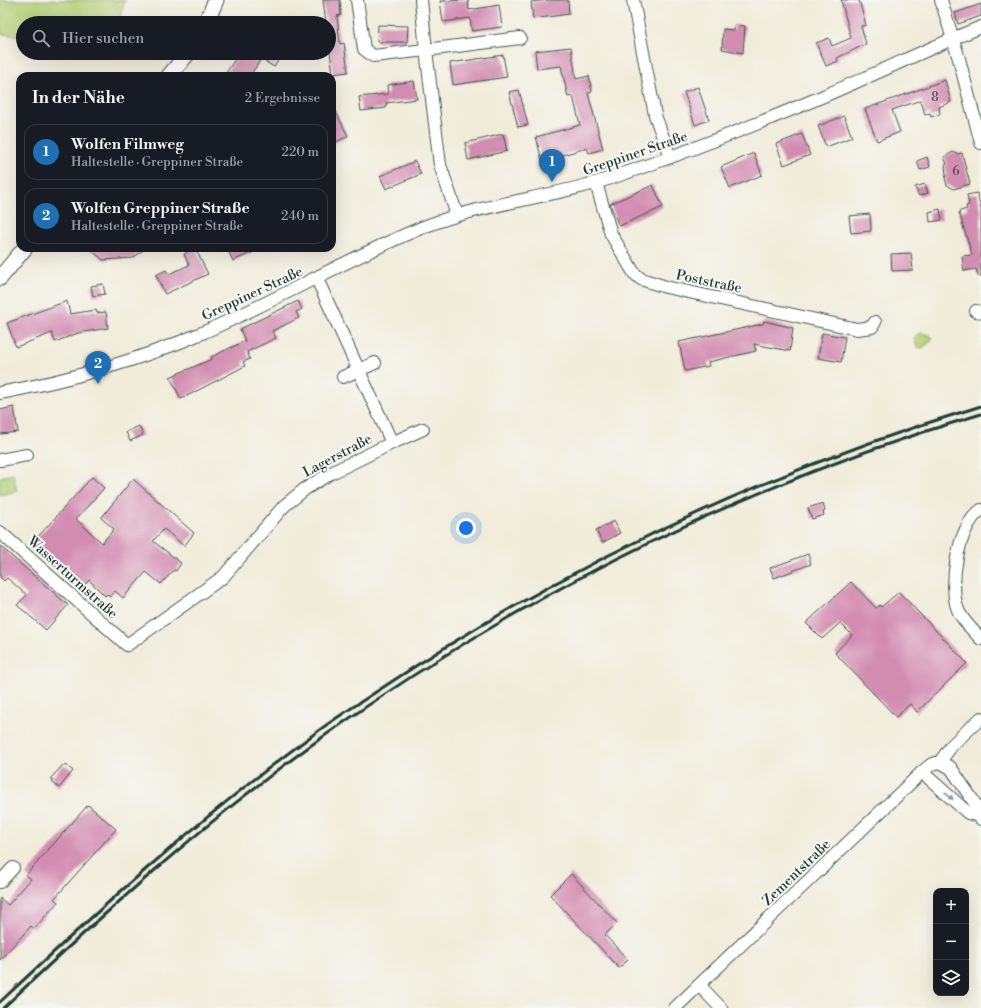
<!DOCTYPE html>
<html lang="de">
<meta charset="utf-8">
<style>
:root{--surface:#171b24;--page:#20242c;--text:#f1f3f6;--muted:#9ea1a6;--line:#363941;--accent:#1f6fb2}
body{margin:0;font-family:"Libre Bodoni",serif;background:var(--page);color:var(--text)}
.controls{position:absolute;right:12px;bottom:12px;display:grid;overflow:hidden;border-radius:8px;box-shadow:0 4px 16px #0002}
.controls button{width:36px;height:36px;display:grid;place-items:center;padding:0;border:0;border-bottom:1px solid var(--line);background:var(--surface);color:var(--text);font:20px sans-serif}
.you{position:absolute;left:466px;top:528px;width:14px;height:14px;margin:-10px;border:3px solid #fff;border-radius:50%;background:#1a73e8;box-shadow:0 0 0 6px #1a73e833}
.badge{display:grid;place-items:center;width:26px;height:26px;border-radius:50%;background:var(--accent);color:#fff;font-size:13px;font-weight:700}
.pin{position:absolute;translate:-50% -33px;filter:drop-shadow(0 1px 2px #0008)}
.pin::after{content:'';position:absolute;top:21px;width:14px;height:12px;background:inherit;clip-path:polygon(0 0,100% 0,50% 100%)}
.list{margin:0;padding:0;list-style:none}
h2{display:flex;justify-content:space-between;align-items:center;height:52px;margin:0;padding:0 16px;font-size:17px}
h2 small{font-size:13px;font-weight:400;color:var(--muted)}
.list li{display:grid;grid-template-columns:26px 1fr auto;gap:12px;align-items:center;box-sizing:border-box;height:56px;margin:0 8px 8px;padding:0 8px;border:1px solid var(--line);border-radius:12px}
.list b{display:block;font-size:15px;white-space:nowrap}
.list p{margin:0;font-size:13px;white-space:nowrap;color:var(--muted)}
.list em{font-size:13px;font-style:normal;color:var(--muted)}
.icon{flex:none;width:22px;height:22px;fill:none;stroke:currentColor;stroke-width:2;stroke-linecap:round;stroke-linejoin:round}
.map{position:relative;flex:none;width:981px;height:1008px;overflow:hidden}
.search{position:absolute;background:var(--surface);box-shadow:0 4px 16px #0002;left:16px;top:16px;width:320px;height:44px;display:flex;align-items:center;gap:10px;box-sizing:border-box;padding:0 14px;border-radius:22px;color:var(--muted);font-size:15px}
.panel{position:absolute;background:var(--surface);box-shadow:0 4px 16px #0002;left:16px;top:72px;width:320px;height:180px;border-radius:12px}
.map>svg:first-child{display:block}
</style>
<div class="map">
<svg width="981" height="1008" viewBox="0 0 981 1008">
<rect width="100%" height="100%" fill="#f6f6f2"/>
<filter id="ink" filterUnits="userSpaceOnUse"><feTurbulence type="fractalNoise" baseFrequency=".025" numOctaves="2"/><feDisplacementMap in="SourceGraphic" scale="8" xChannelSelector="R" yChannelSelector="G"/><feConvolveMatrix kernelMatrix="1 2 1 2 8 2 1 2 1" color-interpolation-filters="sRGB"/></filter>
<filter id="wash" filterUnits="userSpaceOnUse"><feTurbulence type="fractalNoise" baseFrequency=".012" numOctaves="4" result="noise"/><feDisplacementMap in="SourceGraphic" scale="16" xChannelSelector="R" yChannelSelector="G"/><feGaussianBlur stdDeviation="0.9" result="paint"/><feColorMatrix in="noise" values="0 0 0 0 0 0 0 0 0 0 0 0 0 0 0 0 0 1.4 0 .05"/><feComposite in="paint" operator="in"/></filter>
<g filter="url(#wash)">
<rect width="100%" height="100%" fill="#f1ecda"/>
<g fill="#b3ce75" stroke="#698654">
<polygon points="0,0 125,0 118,23 23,23 23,36 0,34"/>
<polygon points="919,333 930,335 933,339 923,348 917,347 914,339"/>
<polygon points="13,474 17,491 0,495 0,477"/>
</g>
<g id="blocks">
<g fill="#d28cb0">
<polygon points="323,0 340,0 341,15 337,16 340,44 344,43 348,72 333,74 329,45 329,23 326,23"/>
<polygon points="468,0 469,10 499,5 502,27 472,31 470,18 443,22 440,1"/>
<polygon points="548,0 568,0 569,14 533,19 531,2"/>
<polygon points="841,0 859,0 866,25 861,26 866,44 837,58 838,61 826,66 816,43 829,38 832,46 851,38"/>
<polygon points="981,4 981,16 958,24 955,13"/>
<polygon points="378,25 408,26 407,42 377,42"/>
<polygon points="734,25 745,26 743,53 722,49 723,29 734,30"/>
<polygon points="571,47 576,79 589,76 592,92 588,93 603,149 589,153 587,148 542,161 536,137 580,125 573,96 568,97 561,66 537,69 535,51"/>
<polygon points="239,53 283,53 274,67 261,59 250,76 224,76"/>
<polygon points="503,55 507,77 453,85 450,63"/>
<polygon points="945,80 951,102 939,107 940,114 931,117 930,113 925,115 921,100 892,110 900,132 877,141 865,109"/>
<polygon points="414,81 417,99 386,103 386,108 361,111 359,97 388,94 387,85"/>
<polygon points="698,87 709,120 695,125 684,92"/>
<polygon points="519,90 528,125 518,127 509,92"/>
<polygon points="332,104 348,136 332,144"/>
<polygon points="844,116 852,137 826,147 818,126"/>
<polygon points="503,134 507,151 468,160 465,143"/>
<polygon points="802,134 810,155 784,165 776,144"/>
<polygon points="953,152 957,154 962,153 970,184 954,189 947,185 945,178 946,175 945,165 947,164 944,157"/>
<polygon points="754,153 762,175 730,188 721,167"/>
<polygon points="927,157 930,167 920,170 917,161"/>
<polygon points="415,161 421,174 386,189 380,176"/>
<polygon points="925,184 928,193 919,196 915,187"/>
<polygon points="653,185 663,207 619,226 610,204"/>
<polygon points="977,193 981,209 981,276 978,276 976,269 964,271 962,256 972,255 959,213 960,211 967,209 966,206 969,205 967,195"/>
<polygon points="940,209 942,220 930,222 929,212"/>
<polygon points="870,214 871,231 851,233 849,216"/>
<polygon points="89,248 146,248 133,258 103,260"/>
<polygon points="195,248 208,274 165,294 156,275 166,270 169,274 189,265 184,254"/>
<polygon points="227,248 262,248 233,261"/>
<polygon points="911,253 913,270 892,271 891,254"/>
<polygon points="103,284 105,294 93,296 91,286"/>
<polygon points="67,301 70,314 96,310 97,313 106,312 108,328 78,333 55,342 52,333 16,347 7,323"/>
<polygon points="298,301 302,309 296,312 299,318 272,331 276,338 247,352 250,359 243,362 245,366 181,399 170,377 212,359 211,357 245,341 240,329"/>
<polygon points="764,321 793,328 790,351 754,344 756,351 708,362 709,366 685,371 679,342 763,324"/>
<polygon points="822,333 845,337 841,362 818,358"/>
<polygon points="14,407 18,432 0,434 0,410"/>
<polygon points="139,426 143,435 130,441 126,432"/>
<polygon points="92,477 104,488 76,519 102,543 114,529 101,518 133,479 194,533 184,546 164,529 153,541 181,563 176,571 174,570 161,584 146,572 123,598 115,591 110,597 107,594 105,596 89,580 84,586 65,570 62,572 51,562 53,560 33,542"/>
<polygon points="823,503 825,511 823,512 824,515 812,519 808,508"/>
<polygon points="614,521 620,533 602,543 596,530"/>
<polygon points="0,546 68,605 46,630 17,605 27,595 7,578 4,581 0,577"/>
<polygon points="808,554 811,564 774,578 770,568"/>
<polygon points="851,582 876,608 880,605 881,607 899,592 967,663 917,712 910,704 896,717 835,653 852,635 840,623 822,639 806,623"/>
<polygon points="63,765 65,766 66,765 73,771 59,788 52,782 53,780 51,778"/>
<polygon points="88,805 116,829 54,899 58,902 34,929 31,926 0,960 0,898 8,905 31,879 26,875"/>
<polygon points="571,874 617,923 605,935 628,960 619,968 550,895"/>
</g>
</g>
</g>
<g filter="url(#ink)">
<use href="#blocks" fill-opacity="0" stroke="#3e574d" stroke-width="1"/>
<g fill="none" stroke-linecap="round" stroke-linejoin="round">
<g stroke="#3e574d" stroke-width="14">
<g id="minor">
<polyline points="357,0 364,49 373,56 426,50 421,0"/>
<polyline points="633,0 655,115 670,157"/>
<polyline points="941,0 959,59 981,143"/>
<polyline points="596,183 611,234 634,273 641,279 666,287 857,329 872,327 875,322"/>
<polyline points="457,215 440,165 426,50 520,38"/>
<polyline points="976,311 981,312"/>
<polyline points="343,377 375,363"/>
<path d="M0 393C70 380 137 361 202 333 276 301 346 259 421 228 485 202 555 198 620 175 690 151 758 124 826 95 878 73 929 48 981 27"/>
<polyline points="392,443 423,429"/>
<polyline points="0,460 27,455"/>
<path d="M981 510C958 525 948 586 958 610 963 622 973 630 981 639"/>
<polyline points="0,532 127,645 223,577 284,506 305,489 329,474 392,443 317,279"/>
<polyline points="940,762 951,768 976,805 981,819"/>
<polyline points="940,762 952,745 981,718"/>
<polyline points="922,772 968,813 979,816"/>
<polyline points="0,882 13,868"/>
<polyline points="699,985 721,1008"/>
<polyline points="675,1008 922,772 932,764 940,762"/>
</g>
</g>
<g stroke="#3e574d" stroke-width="17">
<g id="tertiary">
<polyline points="206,23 216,0"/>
<polyline points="169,76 188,53"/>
<polyline points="0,278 25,248"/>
</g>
</g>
<use href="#minor" stroke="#fff" stroke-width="12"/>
<use href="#tertiary" stroke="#fff" stroke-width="15"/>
<g stroke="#1f3d34" stroke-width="3">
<path d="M0 1002C99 909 200 818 310 737 333 719 358 704 382 688 567 564 768 471 981 406"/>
<path d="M3 1008C103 914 206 821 317 741 519 596 743 485 981 414"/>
</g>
</g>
<defs><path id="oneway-solid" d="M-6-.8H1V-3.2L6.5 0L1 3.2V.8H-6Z"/></defs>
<use fill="#8f9e9a" href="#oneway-solid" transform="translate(949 796) rotate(42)"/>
</g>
<g text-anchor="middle" stroke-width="4" stroke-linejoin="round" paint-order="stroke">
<g font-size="12" fill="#4c5153">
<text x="935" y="101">8</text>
<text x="956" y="175">6</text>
</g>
<g font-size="14" fill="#1f3d34" stroke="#f6f6f2">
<text transform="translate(635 153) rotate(-19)" y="5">Greppiner Straße</text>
<text transform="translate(709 281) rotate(12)" y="5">Poststraße</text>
<text transform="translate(252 293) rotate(-25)" y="5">Greppiner Straße</text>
<text transform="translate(337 455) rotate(-28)" y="5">Lagerstraße</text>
<text transform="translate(73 577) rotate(42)" y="5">Wasserturmstraße</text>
<text transform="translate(796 872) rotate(-44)" y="5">Zementstraße</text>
</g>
</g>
</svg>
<div class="controls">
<button>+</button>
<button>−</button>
<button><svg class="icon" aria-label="layers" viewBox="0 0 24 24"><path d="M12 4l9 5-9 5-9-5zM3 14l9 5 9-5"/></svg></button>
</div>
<div class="you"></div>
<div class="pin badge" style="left:552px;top:182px">1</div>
<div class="pin badge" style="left:98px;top:384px">2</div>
<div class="search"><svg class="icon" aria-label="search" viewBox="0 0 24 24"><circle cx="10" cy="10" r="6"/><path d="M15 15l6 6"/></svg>Hier suchen</div>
<section class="panel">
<h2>In der Nähe<small>2 Ergebnisse</small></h2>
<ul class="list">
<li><span class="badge">1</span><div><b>Wolfen Filmweg</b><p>Haltestelle · Greppiner Straße</p></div><em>220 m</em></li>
<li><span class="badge">2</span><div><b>Wolfen Greppiner Straße</b><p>Haltestelle · Greppiner Straße</p></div><em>240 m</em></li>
</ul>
</section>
</div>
